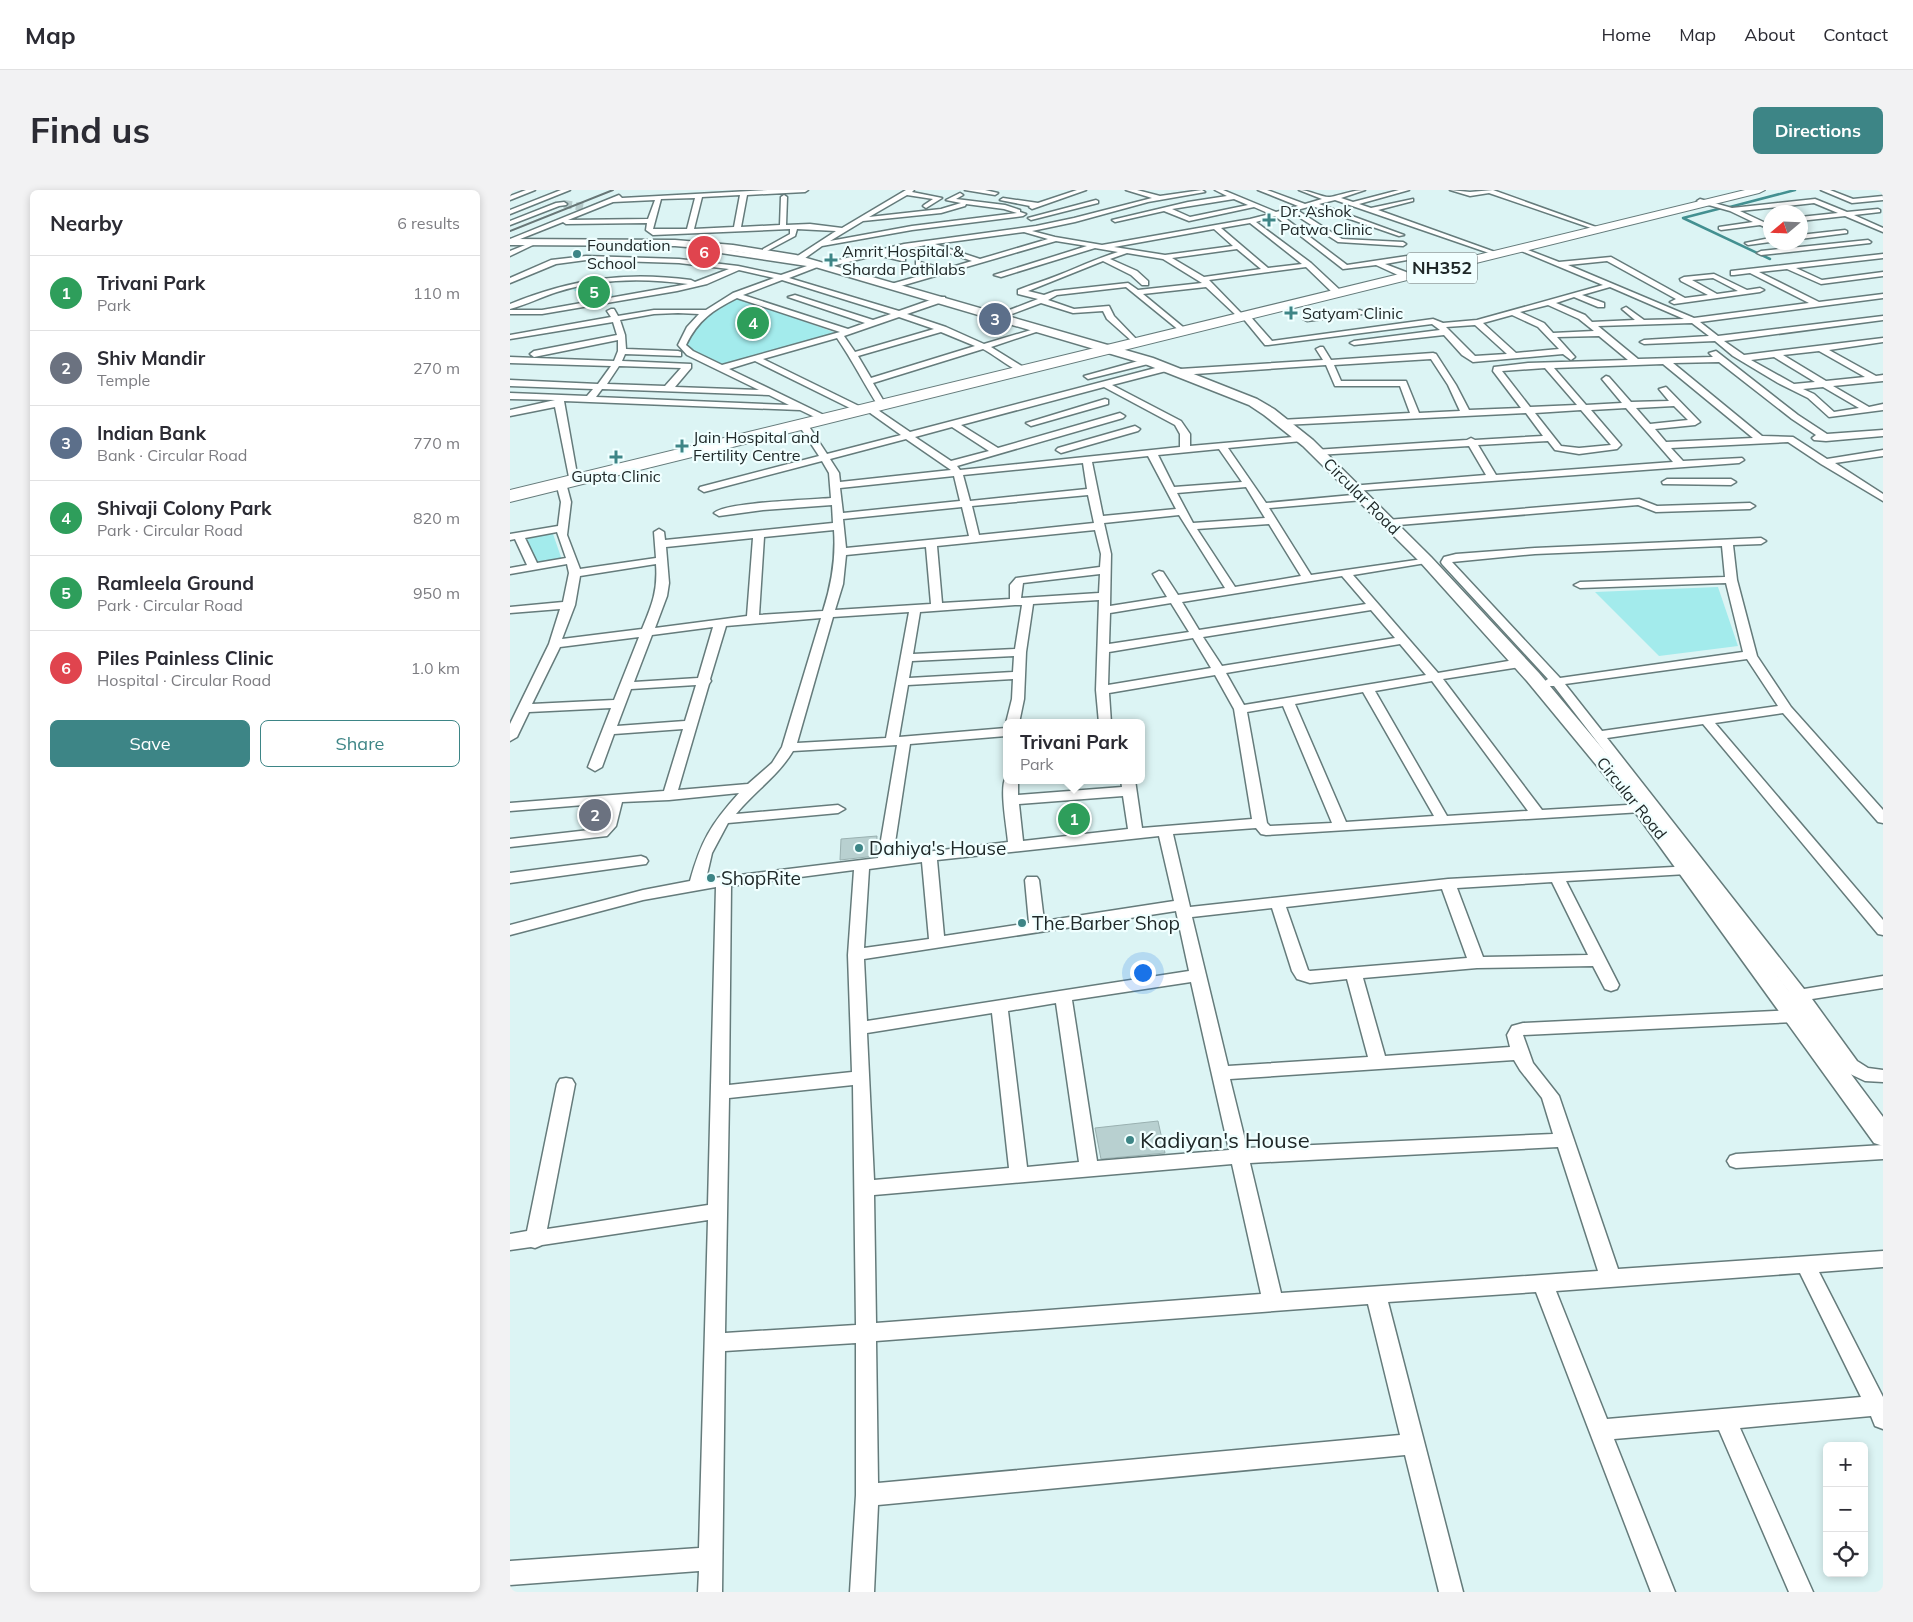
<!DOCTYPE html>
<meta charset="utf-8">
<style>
:root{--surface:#fff;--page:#f2f2f3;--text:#2b2b33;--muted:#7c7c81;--line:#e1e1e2;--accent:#3d8586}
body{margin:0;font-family:Mulish,sans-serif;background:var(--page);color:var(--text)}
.controls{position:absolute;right:15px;bottom:15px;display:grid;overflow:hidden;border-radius:8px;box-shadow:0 2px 8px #0003}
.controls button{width:45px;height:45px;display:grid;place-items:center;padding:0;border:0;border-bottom:1px solid var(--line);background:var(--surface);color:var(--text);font:25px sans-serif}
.compass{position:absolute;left:1253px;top:15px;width:45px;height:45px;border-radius:50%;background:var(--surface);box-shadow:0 2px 8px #0003;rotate:251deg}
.you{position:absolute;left:632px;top:782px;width:18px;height:18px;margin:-12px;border:4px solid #fff;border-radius:50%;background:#1a73e8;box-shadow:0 0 0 8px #1a73e833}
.badge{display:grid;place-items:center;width:32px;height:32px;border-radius:50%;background:var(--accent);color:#fff;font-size:16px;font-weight:700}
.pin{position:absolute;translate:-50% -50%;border:2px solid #fff;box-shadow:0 1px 5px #0006}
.popup{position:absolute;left:493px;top:529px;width:142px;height:65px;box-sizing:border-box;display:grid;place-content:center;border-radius:8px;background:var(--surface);filter:drop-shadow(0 1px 4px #0005);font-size:16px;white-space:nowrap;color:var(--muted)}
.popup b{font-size:19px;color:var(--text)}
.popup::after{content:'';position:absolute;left:50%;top:100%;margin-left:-10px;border:10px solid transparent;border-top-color:var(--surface)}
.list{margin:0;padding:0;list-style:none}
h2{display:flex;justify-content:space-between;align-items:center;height:65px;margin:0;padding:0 20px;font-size:21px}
h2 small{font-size:16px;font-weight:400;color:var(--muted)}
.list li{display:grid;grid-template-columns:32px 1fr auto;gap:15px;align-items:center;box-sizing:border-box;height:75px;padding:0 20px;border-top:1px solid var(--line)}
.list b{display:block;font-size:19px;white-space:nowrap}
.list p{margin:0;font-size:16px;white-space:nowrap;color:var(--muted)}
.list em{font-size:16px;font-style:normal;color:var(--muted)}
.actions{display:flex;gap:10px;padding:15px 20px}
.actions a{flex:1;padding:11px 0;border:1px solid var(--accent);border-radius:8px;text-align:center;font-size:18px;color:var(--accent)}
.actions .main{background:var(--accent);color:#fff}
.icon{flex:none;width:28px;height:28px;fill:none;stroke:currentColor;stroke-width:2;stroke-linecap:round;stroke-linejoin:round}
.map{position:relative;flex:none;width:1373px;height:1402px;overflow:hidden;border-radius:8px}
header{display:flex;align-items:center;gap:30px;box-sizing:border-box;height:70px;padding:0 25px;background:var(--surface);border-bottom:1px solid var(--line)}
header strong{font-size:24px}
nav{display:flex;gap:28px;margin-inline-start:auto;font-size:18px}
.intro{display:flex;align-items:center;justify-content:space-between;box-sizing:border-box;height:120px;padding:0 30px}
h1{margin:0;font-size:35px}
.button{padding:12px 22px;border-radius:8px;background:var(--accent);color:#fff;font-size:18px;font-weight:700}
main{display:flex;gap:30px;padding:0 30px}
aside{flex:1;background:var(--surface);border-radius:8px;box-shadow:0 2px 8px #0003}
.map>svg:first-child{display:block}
</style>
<header>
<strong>Map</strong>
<nav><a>Home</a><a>Map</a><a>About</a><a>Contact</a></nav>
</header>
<div class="intro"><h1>Find us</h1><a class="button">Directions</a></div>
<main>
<aside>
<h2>Nearby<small>6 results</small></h2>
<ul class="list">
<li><span class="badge" style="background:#2e9e5b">1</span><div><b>Trivani Park</b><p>Park</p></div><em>110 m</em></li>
<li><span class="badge" style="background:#6b7280">2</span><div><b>Shiv Mandir</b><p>Temple</p></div><em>270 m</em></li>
<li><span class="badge" style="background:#5c6f8a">3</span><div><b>Indian Bank</b><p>Bank · Circular Road</p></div><em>770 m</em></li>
<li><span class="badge" style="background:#2e9e5b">4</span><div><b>Shivaji Colony Park</b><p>Park · Circular Road</p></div><em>820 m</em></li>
<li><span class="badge" style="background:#2e9e5b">5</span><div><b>Ramleela Ground</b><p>Park · Circular Road</p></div><em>950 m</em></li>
<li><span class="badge" style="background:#e0444e">6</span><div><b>Piles Painless Clinic</b><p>Hospital · Circular Road</p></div><em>1.0 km</em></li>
</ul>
<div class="actions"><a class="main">Save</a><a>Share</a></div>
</aside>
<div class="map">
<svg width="1373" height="1402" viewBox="0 0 1373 1402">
<rect width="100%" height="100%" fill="#dcf4f4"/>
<g fill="#a3ebec">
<polygon points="92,90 106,109 82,113 58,96"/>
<polygon points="221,105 329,144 211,178 172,155 174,145"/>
<polygon points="42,341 52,370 24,374 9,347"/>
<polygon points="1208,397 1228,456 1149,466 1085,402"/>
</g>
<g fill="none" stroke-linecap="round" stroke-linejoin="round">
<g stroke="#439091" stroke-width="2.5">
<polyline points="1212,18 1173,28 1260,69"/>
<polyline points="1216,18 1285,0"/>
</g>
</g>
<g fill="#b8d0d0" stroke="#9ab1b1">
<polygon points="367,646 366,666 330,670 331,649"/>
<polygon points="648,931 655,963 591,969 585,938"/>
</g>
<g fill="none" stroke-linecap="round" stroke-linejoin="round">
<polyline stroke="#b6cbcb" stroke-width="8" stroke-dasharray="8 4" stroke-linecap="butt" points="54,14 73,17"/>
<g stroke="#657b7b" stroke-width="3">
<g id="street">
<polygon points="16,0 25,0 0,10 0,6"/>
<polygon points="51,0 60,0 0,24 0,20"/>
<path d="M258 0H298L295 2 237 5 231 37 270 35 271 7 274 5 277 7 276 35 300 34 332 38 396 0H404L402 2 432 8 416 18 413 16 414 15 423 9 397 5 359 27 431 19 451 13 436 10 450 3 453 5 446 9 495 15 510 20V22L516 24 513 26 402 40 312 56 291 71 309 72 312 74 394 54 526 36 564 28 642 8 616 0H627L650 6 692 0 695 2 638 12 565 32 522 41 545 47 592 55 740 29 760 24 744 17 679 31 654 21 605 32 602 30 678 12 717 6 705 0H713L766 22 788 16 748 0H757L795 14 812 9 789 0C799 0 813 8 820 7 831 5 843 0 855 0L831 8 843 12 889 0H899L849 14 861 18 903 9V11L868 20 985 62 979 63 825 10 809 14 894 45 889 46 802 16 787 20 832 49 893 52 896 54 893 56 828 52 781 22 771 25 837 75 897 66V70L875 74 896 82V86H890L866 75 833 79 765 26 746 32 801 73 831 101V105H825L796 77 699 90 731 123 732 125 728 127 696 97 633 104 673 137V141H670L616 97 547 105 538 110 564 119 599 116 604 126 628 151 624 153 597 129 593 121 563 123 531 113 491 128 484 126 528 109 508 104V100C522 94 535 91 549 85 569 77 588 68 608 62L585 58 491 87 484 85 577 56 546 51 384 98 380 96 381 94 427 81 406 75V71L435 79 462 71 416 55 376 63 395 67V71H392L367 65 314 78 310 76 279 88 389 121 429 107H435V111L397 124 436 137 474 154 531 137 535 139 481 157 515 178V182C505 183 484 164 473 159L363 193 376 215 372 218 369 217C354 194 343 171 327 148L253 169 353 218 355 220 350 223 245 171 219 179 318 227 320 229 315 232 290 220 54 211 68 290 66 292H60L45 217 0 226V220L45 210 0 209V203L77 206 83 199 0 196V190L88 194 101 176 0 173V167L104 171 108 161V150L24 167 20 164 24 161 107 145 103 132 0 149V145L101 127 97 121 101 119H104L108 126 144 120H196L223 103 264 88 229 80 197 94 167 101 32 124H0V120H32L178 94C134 88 90 88 47 102 31 107 16 115 0 119V114C62 89 114 81 181 90L185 92 219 79 169 73 76 70 46 74 0 93V88L41 70 76 66 169 69 228 76 271 85 297 76 191 60 187 58 191 56 286 70V67L326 41 287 39 285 46 255 62 253 61V59L280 44V39L143 45 136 40 137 33 56 34 53 32 0 53V49L109 5 112 8ZM230 5 224 37 184 39 192 7ZM185 8 177 39H143L151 9ZM724 9 738 15 680 27 662 19ZM145 10 138 29 58 30 103 12ZM456 14 494 19 507 23 402 36 320 51 353 31 431 23 455 16ZM740 33 792 74 758 78 711 38ZM704 39 723 56 655 65 604 57ZM514 42 538 49 470 69 425 54ZM727 59 751 79 694 87 662 68ZM617 63 653 69 692 93 628 100 618 93 545 101 534 105 518 101 593 71 621 85 632 95H638V91L627 81 600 69ZM272 90 381 124 363 130 285 105 278 107 355 133 338 139 233 105ZM227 108 330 142 212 175 183 161 176 155C188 130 203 120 227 108ZM168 123 189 124 177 137 168 155 177 165 249 200 165 197 181 178V174L112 171 115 164 171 166V162L168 161 116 159 115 145 110 130 144 124ZM389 127 424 139 345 162 334 146ZM431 142 465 156 361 188 348 166ZM109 176 171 178 155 196 97 194ZM92 199 259 205 279 215 86 207Z"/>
<polygon points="455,0 475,0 488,3 485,5"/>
<polygon points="567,0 576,0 522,19 519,17 520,16 490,10 493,8 528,13"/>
<polygon points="940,0 960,2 983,0 1086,37 1081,38 979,3 960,6"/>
<polygon points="1311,0 1320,0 1343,9 1373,6 1373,10 1342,13"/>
<polygon points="1190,9 1222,18 1305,9 1337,22 1368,19 1370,20 1370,22 1344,25 1373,38 1373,42 1335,26 1290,31 1290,27 1328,23 1304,13 1230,21 1260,35 1260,39 1250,35 1211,40 1209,39 1209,37 1243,32 1220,21 1188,12 1187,11"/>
<polygon points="586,10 588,11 588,13 521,30 518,28"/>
<polygon points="54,12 57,14 56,15 49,16 0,35 0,31 46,13"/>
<polygon points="1335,40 1337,41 1337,43 1290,49 1290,45"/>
<polygon points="1260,48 1260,52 1238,55 1235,53"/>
<polygon points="1358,50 1361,52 1360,53 1251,65 1247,63 1251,61"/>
<polygon points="20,53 25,54 0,66 0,61"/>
<path d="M1009 58H1013L1049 72 1101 67 1175 108 1198 105 1171 91 1170 89 1174 87 1204 84 1237 100 1250 98 1254 100 1250 102 1164 114 1160 112 1166 109 1097 71 1058 75 1184 128 1299 113 1240 83 1224 85H1221V81L1373 64V68L1286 78 1312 90 1373 82V86L1311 94 1277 79 1249 82 1309 112 1373 104V108L1190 132 1208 146 1373 126V130L1214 151 1234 165 1373 148V152L1319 160 1366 186 1373 185V191L1323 196 1359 217 1373 214V220L1319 227 1298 208 1268 193 1223 166 1205 151 1134 154 1130 152 1134 150 1199 146 1182 133 1088 136 1128 169 1203 167 1199 163 1206 161 1288 225 1317 244 1373 240V246L1316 251 1304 250 1302 248 1306 245 1282 229 1209 172 1163 173 1252 246 1283 247 1317 269 1373 260V266L1325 273 1373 304V311L1311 274 1278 252 1161 258 1173 271 1232 268 1234 270 1229 273 844 301 840 300V296L976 285 959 256 807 265 804 264V260L957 250 961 248 965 250 1033 246 1016 223 773 235 770 234V230L900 223 890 196H825L816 175 670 185 666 182 670 179 813 170 806 159 810 157H813L821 170 923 163 926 164 946 195 959 220 1011 218 983 181 984 177 1018 173 1118 170 1089 146 1047 147 1065 167 1061 170 1053 164 963 172 952 165 934 145 844 155 840 153 844 151 930 140 922 134 758 155H755L732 127 739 125 762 151 923 129 933 133 967 130 1093 95 1009 60ZM1203 88 1228 101 1207 104 1182 90ZM1100 97 1174 129 1134 130 1116 117 1112 119 1125 130 1082 132 1075 125 1046 113 1064 107 1088 117H1094V113L1072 105ZM1038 115 1069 129 1084 141 1043 143 1034 133 1010 122ZM1002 125 1028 137 1049 159 1006 163 973 133ZM965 135 997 164 965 166 936 137ZM1309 161 1355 187 1316 191 1273 165ZM1264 167 1305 192 1284 194 1241 170ZM921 169 938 195 950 221 909 223 896 191H831L824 175ZM1153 174 1243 248 1156 252 1145 239 1185 235 1190 232 1156 197 1149 199 1159 211 1121 212 1099 187 1096 186 1092 189 1112 213 1076 215 1044 178ZM1035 178 1067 215 1020 217 992 181ZM1313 197 1349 218 1324 222 1304 204 1293 199ZM1164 216 1178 230 1140 234 1126 218ZM1116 218 1163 272 986 285 968 255 1038 251 1045 260 1069 264 1107 259 1111 255 1081 220ZM1071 220 1101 255 1069 258 1051 256 1025 223Z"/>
<polygon points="850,120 854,122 853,124 797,131 793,129 797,127"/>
<polygon points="639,168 642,169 642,173 578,189 574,186"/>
<path d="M657 175 661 178 660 180 602 195 671 231 680 244V256L795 246 797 248 792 251 718 258 756 313 853 304 858 307 853 310 759 318 801 385 920 368 921 370 920 372 916 373 843 385 928 483 1010 469 1014 470 1016 473 1014 476 1010 477 933 489 1032 620 1135 614 1044 496H1034L1032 493 1038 489 932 374 931 372 934 367 946 364 1025 358 1251 348 1256 351 1251 354 1223 355 1227 390 1247 466 1281 517 1373 620V633L1368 632 1273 523 1205 533 1373 730V745L1368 744 1193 534 1097 548 1294 799 1373 786V798L1302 809 1347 871 1358 878 1373 880V892L1355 891 1338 883 1286 812 1275 811 1273 807 1275 803 1279 802 1184 679 1182 682 1177 684 1056 691 1109 795 1107 799 1101 801 1095 799 1083 776 967 778 853 788 875 866 1000 857 997 845 1002 836 1013 833 1284 820 1290 822 1292 826 1290 830 1284 832 1013 845 1023 873 1049 906 1108 1079 1373 1061V1077L1309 1082 1373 1207V1239L1365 1236 1361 1226 1230 1238 1303 1402H1279L1209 1240 1104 1249 1165 1402H1141L1026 1102 878 1112 953 1402H929L895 1265 368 1315 364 1402H340L346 1305V1153L215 1161 212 1402H188L189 1381 0 1395V1371L189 1358 198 1030 32 1055 25 1058 21 1057 0 1060V1044L17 1041 47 894 50 889 56 888 62 889 65 894 37 1039 198 1015 206 697 133 710 0 745V735L133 700 180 691C191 651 201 634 229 603L159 610 112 612 106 636 97 646 0 657V649L88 639 92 635 98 613 0 621V613L154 601 173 539 104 544 92 577 85 581 78 577 101 518 19 522 7 547 0 551V534L39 454 50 419 0 423V417L53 412 59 383 57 374 0 384V378L17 375 5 349 0 350V344L48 336 51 312 46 293 51 290 56 293 61 312 57 345 70 379 146 368 144 342 149 339 154 342 155 350 323 333 322 315 253 320 209 326 204 323C216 312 300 310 321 308L319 283 312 271 194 302 189 299 190 297 309 266 288 234 290 232H296L317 264 391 245 356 220V216H362L400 242ZM594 197 665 235 670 244V257L450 280 447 276 613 228 615 226 610 223 488 258 451 235ZM442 237 479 261 441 271 405 247ZM396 249 441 280 330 292 329 283 320 269ZM709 259 732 292 664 297 648 265ZM638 266 666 319 593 326 582 272ZM573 273 577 299 460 311 453 285ZM444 286 450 311 333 323 330 298ZM736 297 755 328 683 333 667 303ZM578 305 584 333 469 345 462 316ZM452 317 459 346 336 358 333 329ZM669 325 715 398 668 405 653 382 649 381 643 384 657 407 600 416 601 364 594 333ZM759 334 791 386 725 397 687 339ZM324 340C326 368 322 393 313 421L249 425 254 347ZM585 340 591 364 590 377 506 388 500 395V409L432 413 427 356ZM47 342 56 368 27 373 15 348ZM243 348 237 426 145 438 157 406 159 393 156 357ZM1212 356 1215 387 1070 392 1064 395 1070 398 1216 393 1233 462 1050 488 942 372 1025 364ZM416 357 421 414 325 420 333 394 336 365ZM146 374C148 401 142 415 132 439L52 449 65 415 70 386ZM590 384 589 403 511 408 513 393ZM832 386 856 414 689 440 672 412ZM589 410 586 500 589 533H601L599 503 705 485 724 519 742 629 632 638 625 590H611L612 597 508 605V590H496V587C489 597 497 638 498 652L383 666 400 554 496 546V538L389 547 398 495 503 489 502 509 496 533H509L514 509 516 462 523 414ZM661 413 679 442 599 454 600 423ZM505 415H512L505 459 403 464 410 422ZM861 420 885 448 712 476 693 447ZM399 422 376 548 287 553 323 427ZM311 428 272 557 262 573 238 594 168 600 199 494 201 491 200 489 216 436ZM203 437 188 488 124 492 142 445ZM129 447 104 510 22 514 50 457ZM683 448 701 478 598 495 599 462ZM890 454 916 485 734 515 716 483ZM504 466 503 482 399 488 402 471ZM1237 469 1268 516 1092 541 1055 494ZM922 491 1018 621 937 626 865 501ZM186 495 175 531 107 536 121 499ZM853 502 924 626 836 632 785 514ZM773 516 822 633 760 636 757 633 737 522ZM387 555 368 668 196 689 202 663 218 633 328 623 335 619 328 615 226 624C245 601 268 586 283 561ZM613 606 618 639 513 651 509 614ZM1138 619 1182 676 938 689 680 717 663 644 746 638 751 644 756 645 1132 622ZM649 646 664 711 534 731 529 690 527 687H517L515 690 519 733 434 746 427 670ZM412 672 419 749 354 758 359 679ZM344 680 338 765 342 882 219 895 221 696ZM1042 692 1078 765 973 767 947 698ZM932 699 957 768 800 781 798 780 776 717ZM762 718 782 781 787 789 800 793 837 789 858 867 718 876 682 727ZM666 721 679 781 357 831 354 769ZM681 792 719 960 587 971 562 810ZM546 813 569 972 517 977 498 821ZM482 823 499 978 364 990 357 843ZM1004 870 1010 880 1032 908 1043 944 737 958 720 889ZM343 895 346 1135 215 1143 219 908ZM1048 957 1088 1081 771 1103 740 973ZM722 974 751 1104 366 1133 364 1005ZM1290 1083 1351 1207 1097 1229 1046 1101ZM858 1114 890 1245 368 1293 366 1151Z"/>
<polygon points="595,209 598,210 598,214 521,236 516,233"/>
<polygon points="625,236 630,239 628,241 551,263 546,260 548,258"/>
<polygon points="1157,289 1221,289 1226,292 1221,295 1153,294 1152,292"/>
<polygon points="1129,309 1147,316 1240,313 1245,316 1240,319 1146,322 1128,315 877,336 872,333 877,330"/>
<polygon points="131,666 136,668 138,671 136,674 0,693 0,683"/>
<polygon points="1373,955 1373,969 1226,978 1220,976 1217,971 1220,966 1226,964"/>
</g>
</g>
<g stroke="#657b7b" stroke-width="3">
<polygon id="secondary" points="0,49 165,50 223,55 286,65 643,168 747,209 764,219 803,250 921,367 1029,483 1139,614 1373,927 1373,956 1364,953 1125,622 1017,491 911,373 793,256 754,225 739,215 635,174 285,71 223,61 165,56 0,55"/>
</g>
<g stroke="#657b7b" stroke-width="2">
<polygon id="highway" points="1235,0 1255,0 1249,3 0,312 0,300"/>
</g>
<use href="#street" fill="#fff" fill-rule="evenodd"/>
<use href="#secondary" fill="#fff" fill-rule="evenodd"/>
<use href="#highway" fill="#fff" fill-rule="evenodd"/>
<polyline stroke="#677676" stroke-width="2" points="0,41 103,0"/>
</g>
<g fill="#3d8586" stroke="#f0ffff" stroke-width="2">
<path d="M756.5 22.5h5v5h5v5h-5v5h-5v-5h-5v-5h5z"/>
<circle cx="67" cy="64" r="5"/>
<path d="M318.5 62.5h5v5h5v5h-5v5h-5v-5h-5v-5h5z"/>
<path d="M778.5 115.5h5v5h5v5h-5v5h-5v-5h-5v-5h5z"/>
<path d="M169.5 248.5h5v5h5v5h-5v5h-5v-5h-5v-5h5z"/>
<path d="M103.5 259.5h5v5h5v5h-5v5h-5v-5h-5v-5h5z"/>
<circle cx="349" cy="658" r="5"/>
<circle cx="201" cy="688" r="5"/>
<circle cx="512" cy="733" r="5"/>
<circle cx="620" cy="950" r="5"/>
</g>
<g text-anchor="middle" stroke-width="4.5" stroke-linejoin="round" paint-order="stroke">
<g font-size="16" fill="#202929" stroke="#f0ffff" text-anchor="start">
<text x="770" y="27">Dr. Ashok<tspan x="770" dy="18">Patwa Clinic</tspan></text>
<text x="77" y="61">Foundation<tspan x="77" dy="18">School</tspan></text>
<text x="332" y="67">Amrit Hospital &amp;<tspan x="332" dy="18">Sharda Pathlabs</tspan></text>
<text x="792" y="129">Satyam Clinic</text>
<text x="183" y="253">Jain Hospital and<tspan x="183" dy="18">Fertility Centre</tspan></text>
<text x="106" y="292" text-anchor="middle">Gupta Clinic</text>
</g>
<g font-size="16" fill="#202929" stroke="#f0ffff">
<text transform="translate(852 306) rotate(45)" y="6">Circular Road</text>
<text transform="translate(1122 608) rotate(51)" y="6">Circular Road</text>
</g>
<rect fill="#f0ffff" stroke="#5e6969" stroke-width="1" x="897" y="62.5" width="70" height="31" rx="4"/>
<g font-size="18" font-weight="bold" fill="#202929">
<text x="932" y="84">NH352</text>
</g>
<g font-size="19" fill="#202929" stroke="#f0ffff" text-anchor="start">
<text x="359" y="665">Dahiya's House</text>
<text x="211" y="695">ShopRite</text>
<text x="522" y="740">The Barber Shop</text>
</g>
<g font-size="22" fill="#202929" stroke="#f0ffff" text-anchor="start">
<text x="630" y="958">Kadiyan's House</text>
</g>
</g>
</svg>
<div class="controls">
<button>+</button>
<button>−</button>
<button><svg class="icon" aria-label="locate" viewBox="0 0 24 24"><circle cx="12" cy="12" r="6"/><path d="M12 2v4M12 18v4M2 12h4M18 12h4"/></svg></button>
</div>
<svg class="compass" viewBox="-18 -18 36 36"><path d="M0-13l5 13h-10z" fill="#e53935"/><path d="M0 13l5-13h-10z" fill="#7c7c81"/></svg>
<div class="you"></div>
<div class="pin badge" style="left:564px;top:629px;background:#2e9e5b">1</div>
<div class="popup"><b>Trivani Park</b>Park</div>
<div class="pin badge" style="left:85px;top:625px;background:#6b7280">2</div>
<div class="pin badge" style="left:485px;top:129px;background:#5c6f8a">3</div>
<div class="pin badge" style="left:243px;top:133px;background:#2e9e5b">4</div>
<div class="pin badge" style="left:84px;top:102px;background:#2e9e5b">5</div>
<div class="pin badge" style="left:194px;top:62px;background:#e0444e">6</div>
</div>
</main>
